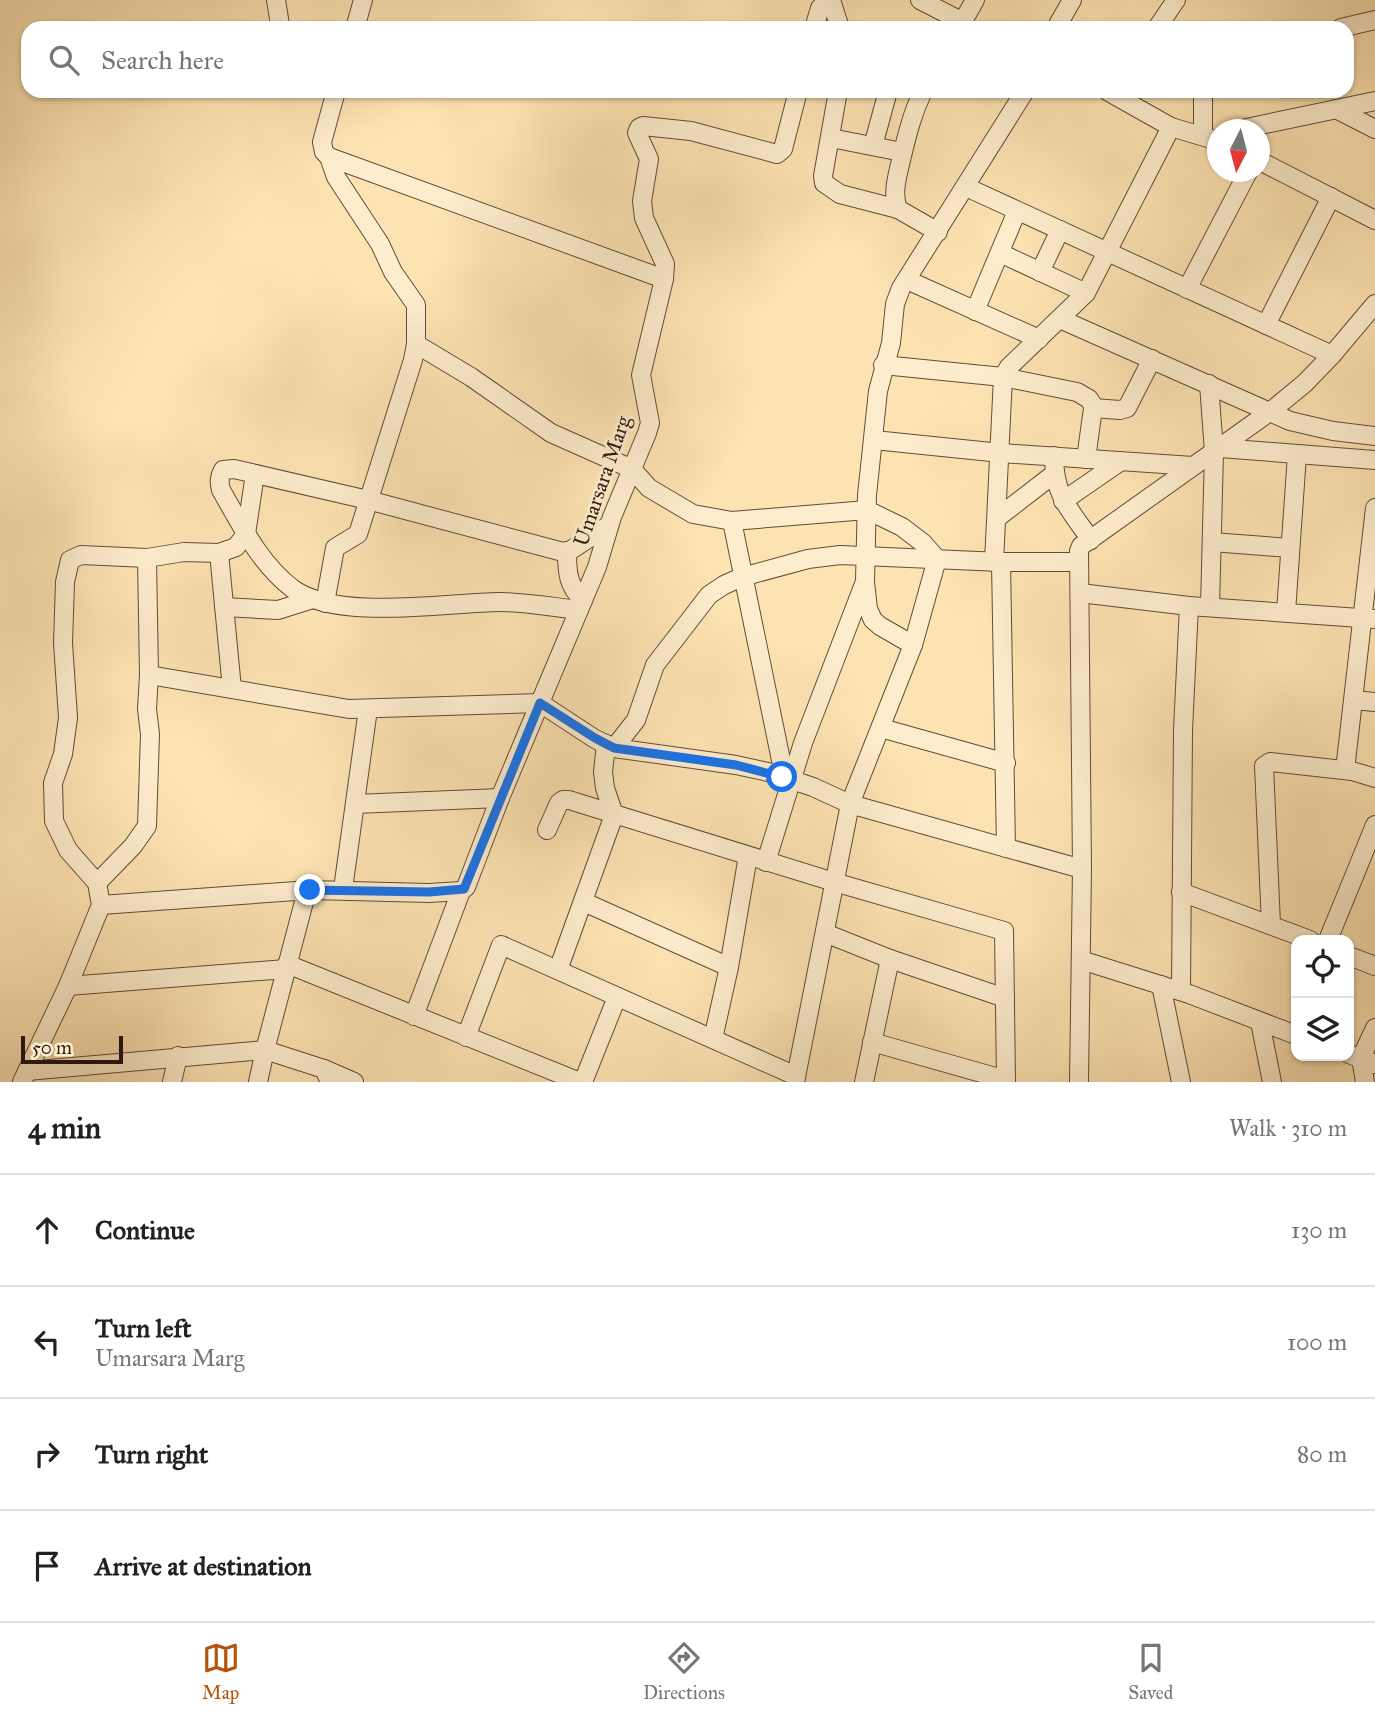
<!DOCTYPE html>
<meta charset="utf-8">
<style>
:root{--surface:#fff;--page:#f2f2f2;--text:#222;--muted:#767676;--line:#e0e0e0;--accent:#b45309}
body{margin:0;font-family:"IM FELL Great Primer",serif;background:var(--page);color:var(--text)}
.controls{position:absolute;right:21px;bottom:21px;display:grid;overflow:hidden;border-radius:14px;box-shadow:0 2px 5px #0004}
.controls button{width:63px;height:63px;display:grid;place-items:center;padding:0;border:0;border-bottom:2px solid var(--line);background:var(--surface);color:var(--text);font:35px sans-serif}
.compass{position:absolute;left:1207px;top:119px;width:63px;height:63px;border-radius:50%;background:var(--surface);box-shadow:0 2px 5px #0004;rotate:186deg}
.scale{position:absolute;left:21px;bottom:18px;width:102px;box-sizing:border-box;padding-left:7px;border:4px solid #2d190d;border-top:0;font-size:19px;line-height:24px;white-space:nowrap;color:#2d190d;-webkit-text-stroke:5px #feedcd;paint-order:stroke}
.stop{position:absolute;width:21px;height:21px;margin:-16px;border:5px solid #1a73e8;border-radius:50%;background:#fff}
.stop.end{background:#1a73e8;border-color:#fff;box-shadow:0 2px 7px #0008}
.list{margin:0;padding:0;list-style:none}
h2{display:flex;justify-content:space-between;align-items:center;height:91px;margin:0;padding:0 28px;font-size:30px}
h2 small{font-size:23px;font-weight:400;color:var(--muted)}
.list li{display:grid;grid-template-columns:46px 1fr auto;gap:21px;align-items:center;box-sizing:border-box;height:112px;padding:0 28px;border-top:2px solid var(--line)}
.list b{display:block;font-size:26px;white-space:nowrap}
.list p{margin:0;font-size:23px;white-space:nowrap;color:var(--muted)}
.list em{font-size:23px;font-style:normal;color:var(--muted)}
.icon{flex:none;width:38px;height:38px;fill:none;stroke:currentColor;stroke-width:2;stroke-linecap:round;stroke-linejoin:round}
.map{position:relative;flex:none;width:1375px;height:1082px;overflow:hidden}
.search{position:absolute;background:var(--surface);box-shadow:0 2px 5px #0004;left:21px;right:21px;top:21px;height:77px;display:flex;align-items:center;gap:18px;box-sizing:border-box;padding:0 24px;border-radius:21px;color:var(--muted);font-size:26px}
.sheet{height:539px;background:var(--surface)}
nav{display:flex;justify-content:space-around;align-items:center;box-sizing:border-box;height:98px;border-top:2px solid var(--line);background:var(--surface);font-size:19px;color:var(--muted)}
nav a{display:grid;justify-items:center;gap:4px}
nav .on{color:var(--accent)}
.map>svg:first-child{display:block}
</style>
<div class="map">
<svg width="1375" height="1082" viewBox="0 0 1375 1082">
<rect width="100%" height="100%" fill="#fee3b2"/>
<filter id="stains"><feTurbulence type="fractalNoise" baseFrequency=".00286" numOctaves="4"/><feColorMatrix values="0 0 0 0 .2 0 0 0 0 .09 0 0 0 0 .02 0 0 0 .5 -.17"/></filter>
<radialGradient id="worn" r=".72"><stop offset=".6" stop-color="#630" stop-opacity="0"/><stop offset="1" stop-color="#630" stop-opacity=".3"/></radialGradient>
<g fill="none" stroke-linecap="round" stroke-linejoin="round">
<g stroke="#614c36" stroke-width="20">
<g id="minor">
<polyline points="276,0 280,25"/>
<polyline points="831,0 840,28"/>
<polyline points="920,0 963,22"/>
<polyline points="355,28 363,0"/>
<polyline points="814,28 820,8 829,0"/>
<polyline points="959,28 975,0"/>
<polyline points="1056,28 1072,0"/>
<polyline points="1157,28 1176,0"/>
<polyline points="1341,28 1375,20"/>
<polyline points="336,91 322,142 324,152 329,157 664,279 641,375 650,423 647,433 612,517 597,567 500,798 466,887 461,891 414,1016"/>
<polyline points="838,91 823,176 824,183 840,194 898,209"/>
<path d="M923 91C912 114 907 135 901 160 897 178 892 192 898 209L938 232"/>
<polyline points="1107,91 1171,127 1218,141"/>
<polyline points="1336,109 1375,129"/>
<polyline points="1237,130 1375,101"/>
<polyline points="1203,135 1203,91"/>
<polyline points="831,138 902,152"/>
<polyline points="873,146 888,91"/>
<polyline points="1260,161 1375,220"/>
<polyline points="966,187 1332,355"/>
<polyline points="1000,253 1086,293"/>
<polyline points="1040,272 1060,230"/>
<polyline points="664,279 665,264 644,218 642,201 649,159 637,133 639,128 643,126 691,131 777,154 783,149 798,91"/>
<polyline points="907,280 1039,339"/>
<polyline points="1187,289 1248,172"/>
<polyline points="975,311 1017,211"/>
<polyline points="1060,319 1290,421 1333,431 1375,436"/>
<polyline points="1266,325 1331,197"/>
<polyline points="416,344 471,377 551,433 632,469 649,488 693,514 732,521 867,510 902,527 923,543 937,559"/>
<polyline points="883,365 1003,377 1077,392 1089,399 1094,407"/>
<polyline points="1209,384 1214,452 1210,607"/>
<polyline points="874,440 1001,453 1193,466"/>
<polyline points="1220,448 1375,460"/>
<path d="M1054 456C1054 495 1069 509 1091 540"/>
<polyline points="1086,459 1093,408 1120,410 1127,408 1152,359"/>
<polyline points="1063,501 1121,461"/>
<polyline points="997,518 1054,474"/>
<polyline points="732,521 783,770 782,777"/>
<polyline points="1212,542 1290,548"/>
<path d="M567 552C567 572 568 586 583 600"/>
<polyline points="219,553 232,689"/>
<polyline points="147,558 149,675 349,709 540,703 595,739 614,748 736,765 768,772 813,787 850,804 1082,869"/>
<polyline points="994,562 1003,377 1009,367 1086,293 1171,127"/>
<polyline points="1001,562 1006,848"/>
<polyline points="1080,593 1189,606 1375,619"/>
<polyline points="325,603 335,548 358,534 413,360 416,344 416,305 393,272 380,244 336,177 329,157"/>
<polyline points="224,607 278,610 313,599"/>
<path d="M579 610C552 607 525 602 499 602 443 603 338 621 293 589 260 564 241 525 221 490 219 482 219 477 223 470L234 469 368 500 563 552 571 550 609 525"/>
<polyline points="1286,612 1297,455"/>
<polyline points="913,645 880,626 873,620 868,609 865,582 867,495 878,391 891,343 895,304 901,288 1025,91"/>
<polyline points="1354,700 1375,702"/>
<polyline points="881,728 1006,763"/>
<polyline points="614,748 636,720 655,665 709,595 724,585 742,577 808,559 840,555 1001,562 1078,562"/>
<polyline points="1345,770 1375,508"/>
<polyline points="355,804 500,798"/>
<polyline points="547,830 559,803 563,800 569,800 834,882 1004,931 1006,1082"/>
<polyline points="766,862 803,743 864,584"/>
<polyline points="97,883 133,846 147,826 150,734 147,709 149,675"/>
<polyline points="343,889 368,709"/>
<polyline points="1181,892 1310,940"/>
<polyline points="584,902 729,967"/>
<polyline points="101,905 310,890"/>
<polyline points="1271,925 1264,766 1270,762 1352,771 1375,778"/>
<polyline points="825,933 890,959 1005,998"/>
<polyline points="1328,940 1375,825"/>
<polyline points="1349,956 1375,966"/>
<polyline points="1081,960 1189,994 1296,1035"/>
<polyline points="287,964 580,1082"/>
<polyline points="558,970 614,815 605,788 603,772 606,744"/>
<polyline points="1161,985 1181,1082"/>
<polyline points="68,986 286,969"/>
<polyline points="1181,991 1183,730 1189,606"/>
<polyline points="1260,1022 1272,1082"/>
<polyline points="466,1037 501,945 796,1076"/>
<polyline points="713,1039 729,967 748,856"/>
<polyline points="872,1042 1006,1080"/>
<polyline points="1349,1054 1375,1064"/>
<polyline points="324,1069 354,1082"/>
<polyline points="27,1071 265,1050 258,1082"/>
<polyline points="22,1082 68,986 101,905 97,883 68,850 54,821 53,783 63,754 68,718 63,643 65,582 70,560 81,555 147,558 184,552 219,553 236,547 246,534 255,474"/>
<polyline points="172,1082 178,1056"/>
<polyline points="330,1082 324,1069 265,1050 305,898 310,890 429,893 461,891"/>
<polyline points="583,1082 617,997"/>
<polyline points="795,1082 850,804 913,645 937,559"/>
<polyline points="864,1082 890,959"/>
<polyline points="1079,1082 1082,869 1079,551 1081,546 1271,411 1305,383 1332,355 1375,304"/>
<polyline points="1365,1082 1361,1058 1375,1028"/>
</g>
</g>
<use href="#minor" stroke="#feedcd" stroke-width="18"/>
</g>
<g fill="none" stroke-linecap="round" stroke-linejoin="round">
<polyline stroke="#1a73e8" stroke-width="9" points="310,890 429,892 464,889 540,703 595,738 614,748 736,765 782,777"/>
</g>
<g text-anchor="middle" stroke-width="6" stroke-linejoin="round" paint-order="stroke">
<g font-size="21" fill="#2d190d" stroke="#feedcd">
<text transform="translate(602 481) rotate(-71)" y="7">Umarsara Marg</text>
</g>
</g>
<rect width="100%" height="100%" filter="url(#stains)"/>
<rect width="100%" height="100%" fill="url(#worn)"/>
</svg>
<div class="controls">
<button><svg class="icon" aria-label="locate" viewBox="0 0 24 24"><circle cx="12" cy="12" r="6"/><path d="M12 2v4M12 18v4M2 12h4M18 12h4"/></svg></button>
<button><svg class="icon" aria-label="layers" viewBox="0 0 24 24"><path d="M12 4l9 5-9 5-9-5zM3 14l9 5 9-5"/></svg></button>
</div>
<svg class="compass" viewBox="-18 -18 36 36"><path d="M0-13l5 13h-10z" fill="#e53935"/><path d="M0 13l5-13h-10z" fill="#767676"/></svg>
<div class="scale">50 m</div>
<div class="stop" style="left:782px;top:777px"></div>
<div class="stop end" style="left:310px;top:890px"></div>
<div class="search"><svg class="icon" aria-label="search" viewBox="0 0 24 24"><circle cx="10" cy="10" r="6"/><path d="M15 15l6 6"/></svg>Search here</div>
</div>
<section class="sheet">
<h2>4 min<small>Walk · 310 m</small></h2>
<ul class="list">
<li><svg class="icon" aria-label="ahead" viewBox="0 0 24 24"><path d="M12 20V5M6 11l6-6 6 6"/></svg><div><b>Continue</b></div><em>130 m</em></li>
<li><svg class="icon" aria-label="left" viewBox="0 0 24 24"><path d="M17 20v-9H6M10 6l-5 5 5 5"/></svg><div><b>Turn left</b><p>Umarsara Marg</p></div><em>100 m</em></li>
<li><svg class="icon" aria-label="right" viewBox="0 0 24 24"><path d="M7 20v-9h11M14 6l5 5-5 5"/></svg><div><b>Turn right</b></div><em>80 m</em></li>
<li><svg class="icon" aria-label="arrive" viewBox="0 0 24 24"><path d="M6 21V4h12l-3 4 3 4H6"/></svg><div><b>Arrive at destination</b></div></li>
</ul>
</section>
<nav>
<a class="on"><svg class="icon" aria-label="map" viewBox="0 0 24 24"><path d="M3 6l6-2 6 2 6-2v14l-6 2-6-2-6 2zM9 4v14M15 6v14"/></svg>Map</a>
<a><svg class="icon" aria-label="directions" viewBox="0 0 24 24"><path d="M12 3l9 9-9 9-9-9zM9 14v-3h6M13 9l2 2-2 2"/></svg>Directions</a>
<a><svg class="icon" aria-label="saved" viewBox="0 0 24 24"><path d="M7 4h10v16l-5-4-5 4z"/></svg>Saved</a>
</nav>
